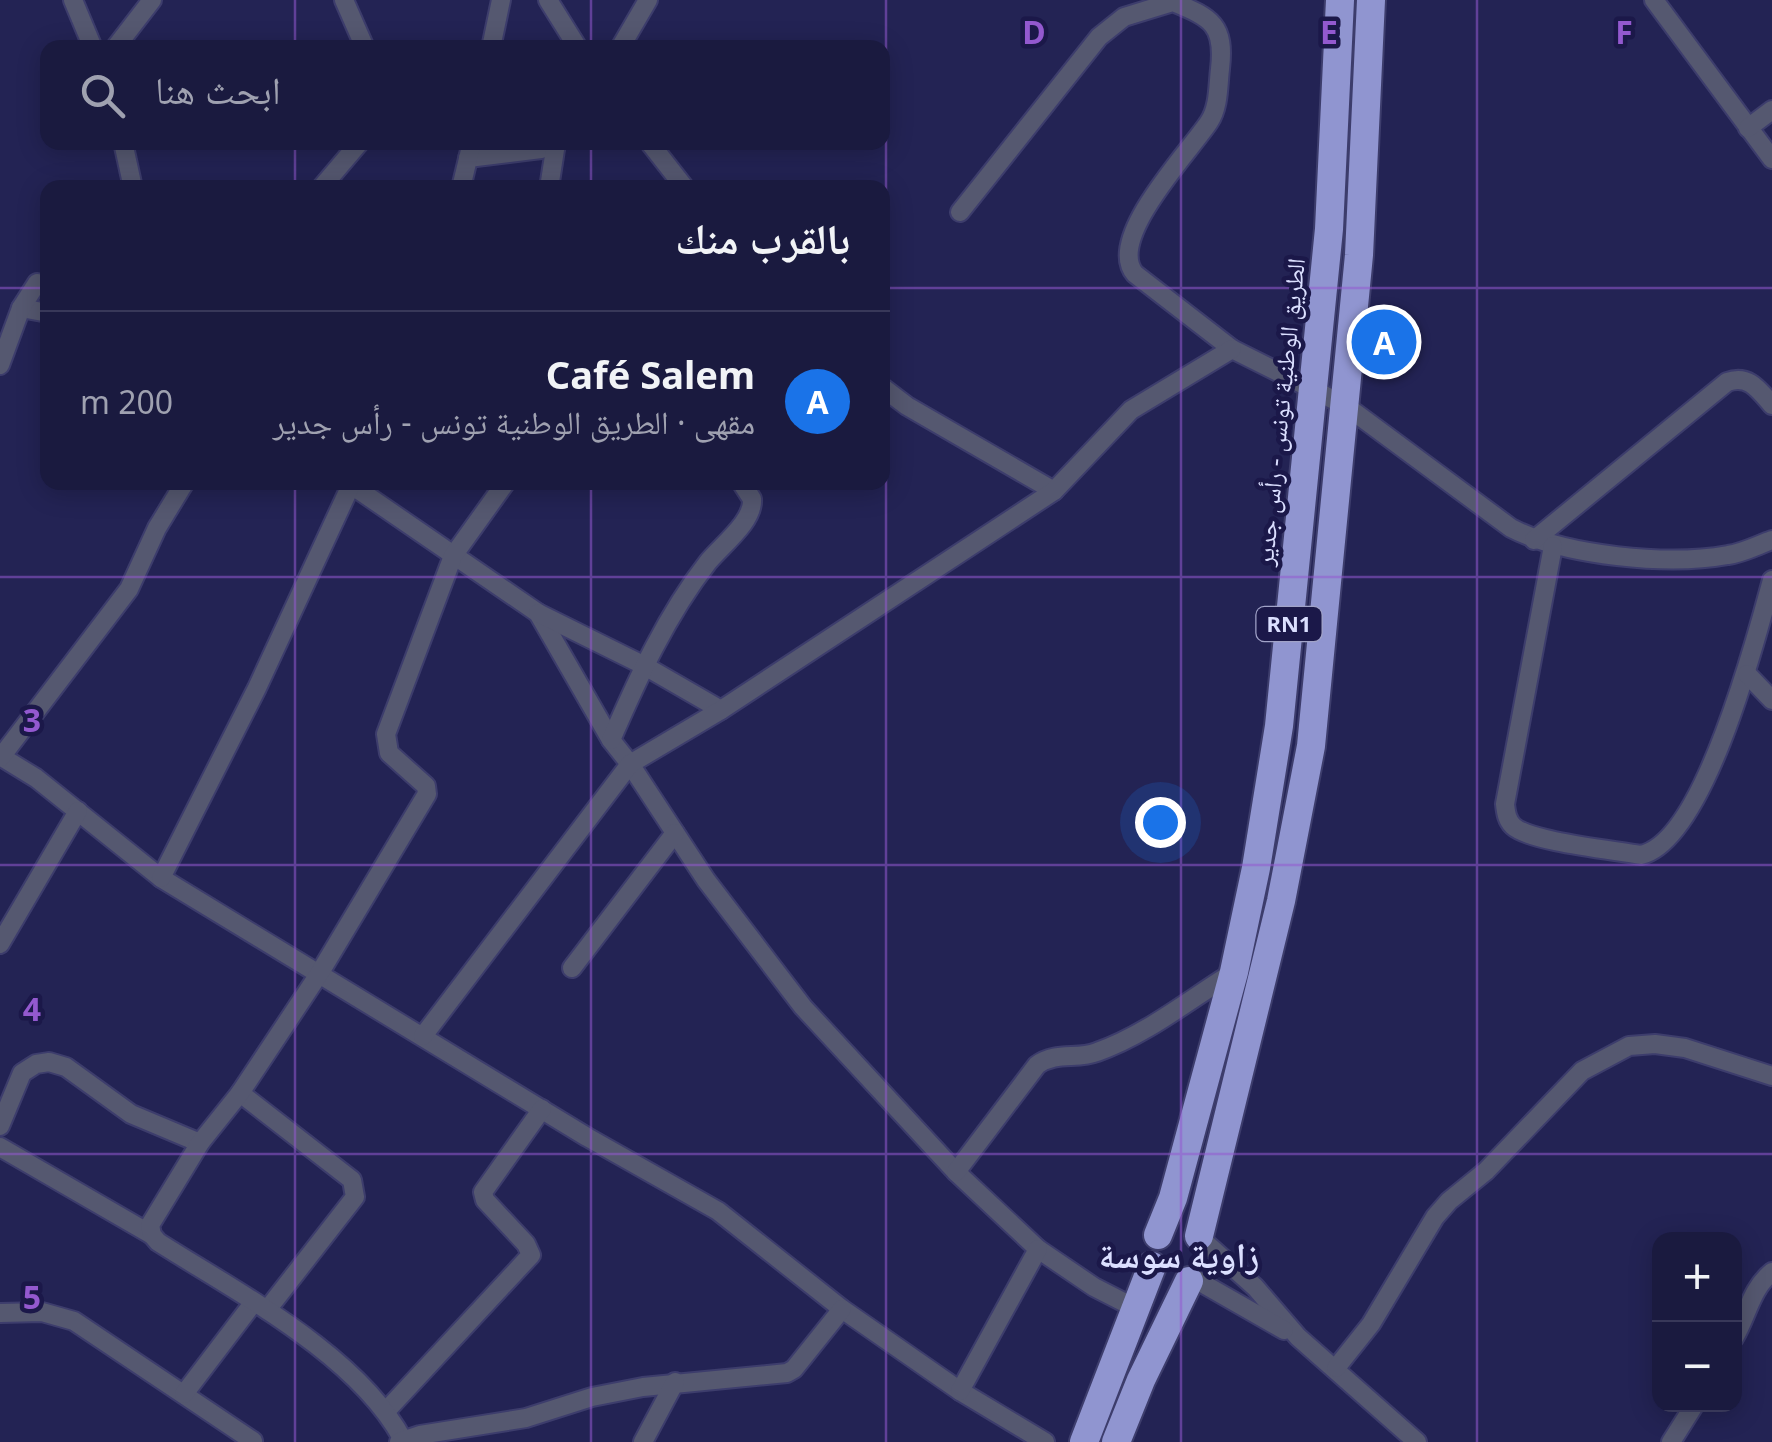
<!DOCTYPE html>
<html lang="ar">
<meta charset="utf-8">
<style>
:root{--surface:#1a1a3f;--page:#232346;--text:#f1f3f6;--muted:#9fa1b0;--line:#383859;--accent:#1a73e8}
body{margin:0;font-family:"Noto Sans","Noto Naskh Arabic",sans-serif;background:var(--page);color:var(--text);direction:rtl}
.controls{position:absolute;right:30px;bottom:30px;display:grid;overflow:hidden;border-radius:20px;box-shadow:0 5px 25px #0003}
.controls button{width:90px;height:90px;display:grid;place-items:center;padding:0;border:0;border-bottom:2px solid var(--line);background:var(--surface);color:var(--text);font:50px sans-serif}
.you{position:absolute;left:1160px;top:822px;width:35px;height:35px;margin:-25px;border:8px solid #fff;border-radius:50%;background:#1a73e8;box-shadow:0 0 0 15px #1a73e833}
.badge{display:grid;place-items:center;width:65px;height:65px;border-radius:50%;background:var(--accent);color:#fff;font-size:32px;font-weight:700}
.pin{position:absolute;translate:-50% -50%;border:5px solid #fff;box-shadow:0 2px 10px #0006}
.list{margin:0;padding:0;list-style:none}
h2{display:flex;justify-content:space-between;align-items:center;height:130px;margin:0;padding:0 40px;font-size:42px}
h2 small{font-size:32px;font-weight:400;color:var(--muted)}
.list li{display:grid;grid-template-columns:65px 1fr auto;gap:30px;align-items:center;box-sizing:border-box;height:180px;padding:0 40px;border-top:2px solid var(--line)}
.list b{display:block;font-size:38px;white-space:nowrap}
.list p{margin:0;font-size:32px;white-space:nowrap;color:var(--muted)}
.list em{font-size:32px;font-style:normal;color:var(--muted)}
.icon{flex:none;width:55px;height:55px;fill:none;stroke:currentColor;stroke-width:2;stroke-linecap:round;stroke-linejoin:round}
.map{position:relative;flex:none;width:1772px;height:1442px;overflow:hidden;direction:ltr}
.search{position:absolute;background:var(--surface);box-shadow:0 5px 25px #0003;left:40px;top:40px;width:850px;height:110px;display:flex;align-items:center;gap:25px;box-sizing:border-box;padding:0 35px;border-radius:20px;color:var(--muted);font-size:38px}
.panel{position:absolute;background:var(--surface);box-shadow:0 5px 25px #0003;left:40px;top:180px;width:850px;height:310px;border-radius:20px;direction:rtl}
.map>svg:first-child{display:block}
</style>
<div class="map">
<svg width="1772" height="1442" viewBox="0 0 1772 1442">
<rect width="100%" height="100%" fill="#232354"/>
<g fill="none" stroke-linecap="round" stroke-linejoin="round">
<g stroke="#3d3d6c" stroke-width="22">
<g id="minor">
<polyline points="73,0 93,48"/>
<polyline points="344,0 365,48"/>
<polyline points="548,0 578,48"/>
<polyline points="1654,0 1772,159"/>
<polyline points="115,48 152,0"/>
<polyline points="491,48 501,0"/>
<polyline points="620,48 648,0"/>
<polyline points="1748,128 1772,110"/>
<polyline points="123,142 133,188"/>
<polyline points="649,142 685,188"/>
<polyline points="468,158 541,149 557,142"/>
<polyline points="321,188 360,142"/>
<polyline points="461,188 472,142"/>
<polyline points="549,188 556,143"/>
<path d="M960 212 1099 37 1124 17 1173 2C1212 18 1225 25 1220 69 1218 86 1219 107 1209 122 1190 151 1105 239 1135 274L1232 349 1346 406 1511 528C1565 556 1668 566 1728 555 1743 553 1758 545 1772 540"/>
<polyline points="21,308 48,313"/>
<polyline points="0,365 21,308 37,283"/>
<polyline points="882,387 907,406 1054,491"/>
<polyline points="347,482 538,613 611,740 630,764 706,880 803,1007 956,1172 1038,1249 1094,1287 1137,1309"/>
<path d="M1534 540 1727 382C1749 374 1759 390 1772 405"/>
<path d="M1553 546 1505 804C1506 813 1507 820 1513 826 1530 842 1614 850 1641 855 1704 841 1756 639 1772 580"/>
<polyline points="538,613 643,665 721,710"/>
<polyline points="1747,674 1772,700"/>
<path d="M611 740C638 678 666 616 708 562 722 545 754 521 752 499L741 482"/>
<polyline points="0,756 36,778 161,878 587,1137 718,1211 842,1309 960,1391 1045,1442"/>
<polyline points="1,757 129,589 157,528 185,482"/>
<polyline points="161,878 257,688 351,485"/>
<polyline points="0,944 78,811"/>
<polyline points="572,968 675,833"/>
<polyline points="423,1036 630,764 721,710 1054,491 1131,410 1232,349"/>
<polyline points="240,1093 352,1180 355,1197 267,1310"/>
<polyline points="0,1126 22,1073 36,1064 49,1062 66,1067 131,1114 200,1143"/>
<polyline points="0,1147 152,1235"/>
<path d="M956 1172 1037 1065C1056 1051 1077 1060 1097 1052 1146 1035 1190 999 1234 972"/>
<polyline points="1200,1238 1255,1287 1298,1337 1417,1442"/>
<polyline points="1193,1278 1284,1330"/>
<polyline points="0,1313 42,1312 74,1321 253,1441"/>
<path d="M1734 1338C1748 1315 1750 1290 1772 1272"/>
<polyline points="1336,1368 1371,1324 1435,1217 1449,1201 1486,1171 1582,1071 1629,1046 1655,1044 1685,1048 1772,1076"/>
<polyline points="960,1391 1038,1249"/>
<polyline points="184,1394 254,1302"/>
<polyline points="387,1410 531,1255 526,1244 485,1200 483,1192 542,1109"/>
<path d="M403 1440C358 1355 238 1293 158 1242L152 1235 150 1225 200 1143 240 1093 319 974 427 794 426 786 389 753 386 734 453 556 506 482"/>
<polyline points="399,1442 420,1435 526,1418 592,1397 643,1387 787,1373 794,1369 842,1309"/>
<polyline points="643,1442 675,1382"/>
<polyline points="1671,1442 1695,1404"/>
</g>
</g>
<g stroke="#3d3d6c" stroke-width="32">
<g id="highway">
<polyline points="1158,1235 1173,1198 1234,972 1256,868 1279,726 1329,229 1340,0"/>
<polyline points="1199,1236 1281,901 1311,746 1359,255 1371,0"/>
<polyline points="1084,1442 1152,1266"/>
<polyline points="1116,1442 1141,1380 1189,1281"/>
</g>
</g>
<use href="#minor" stroke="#555870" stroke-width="18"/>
<use href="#highway" stroke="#9095d0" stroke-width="28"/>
</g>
<path fill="none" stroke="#9359cf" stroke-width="2.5" stroke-opacity="0.55" d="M295 0V48M591 0V48M886 0V1442M1181 0V1442M1477 0V1442M295 142V188M591 142V188M0 288H48M882 288H1772M295 482V1442M591 482V1442M0 577H1772M0 865H1772M0 1154H1772"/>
<g text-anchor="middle" stroke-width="9" stroke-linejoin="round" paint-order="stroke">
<rect fill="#1b1849" stroke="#a1a3c8" stroke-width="2.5" x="1256.5" y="607" width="65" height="34" rx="8"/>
<g font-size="22" font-weight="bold" fill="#dbdfff">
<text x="1289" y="632">RN1</text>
</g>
<g font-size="25" fill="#dbdfff" stroke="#1b1849">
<text transform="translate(1280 412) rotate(-84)" y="9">الطريق الوطنية تونس - رأس جدير</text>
</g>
<g font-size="35" font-weight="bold" fill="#dbdfff" stroke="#1b1849">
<text x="1179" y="1268">زاوية سوسة</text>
</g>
</g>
<g font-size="32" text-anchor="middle" font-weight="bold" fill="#9359cf" stroke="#1b1849" stroke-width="9" stroke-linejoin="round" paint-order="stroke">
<text x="1034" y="44">D</text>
<text x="1329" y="44">E</text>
<text x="1624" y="44">F</text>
<text x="32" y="732">3</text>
<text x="32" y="1021">4</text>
<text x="32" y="1309">5</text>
</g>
</svg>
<div class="controls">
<button>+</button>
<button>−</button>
</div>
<div class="you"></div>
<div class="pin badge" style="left:1384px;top:342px">A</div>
<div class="search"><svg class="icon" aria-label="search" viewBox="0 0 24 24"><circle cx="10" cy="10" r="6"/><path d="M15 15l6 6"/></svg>ابحث هنا</div>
<section class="panel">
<h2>بالقرب منك<small></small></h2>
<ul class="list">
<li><span class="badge">A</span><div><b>Café Salem</b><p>مقهى · الطريق الوطنية تونس - رأس جدير</p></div><em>200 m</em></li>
</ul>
</section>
</div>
